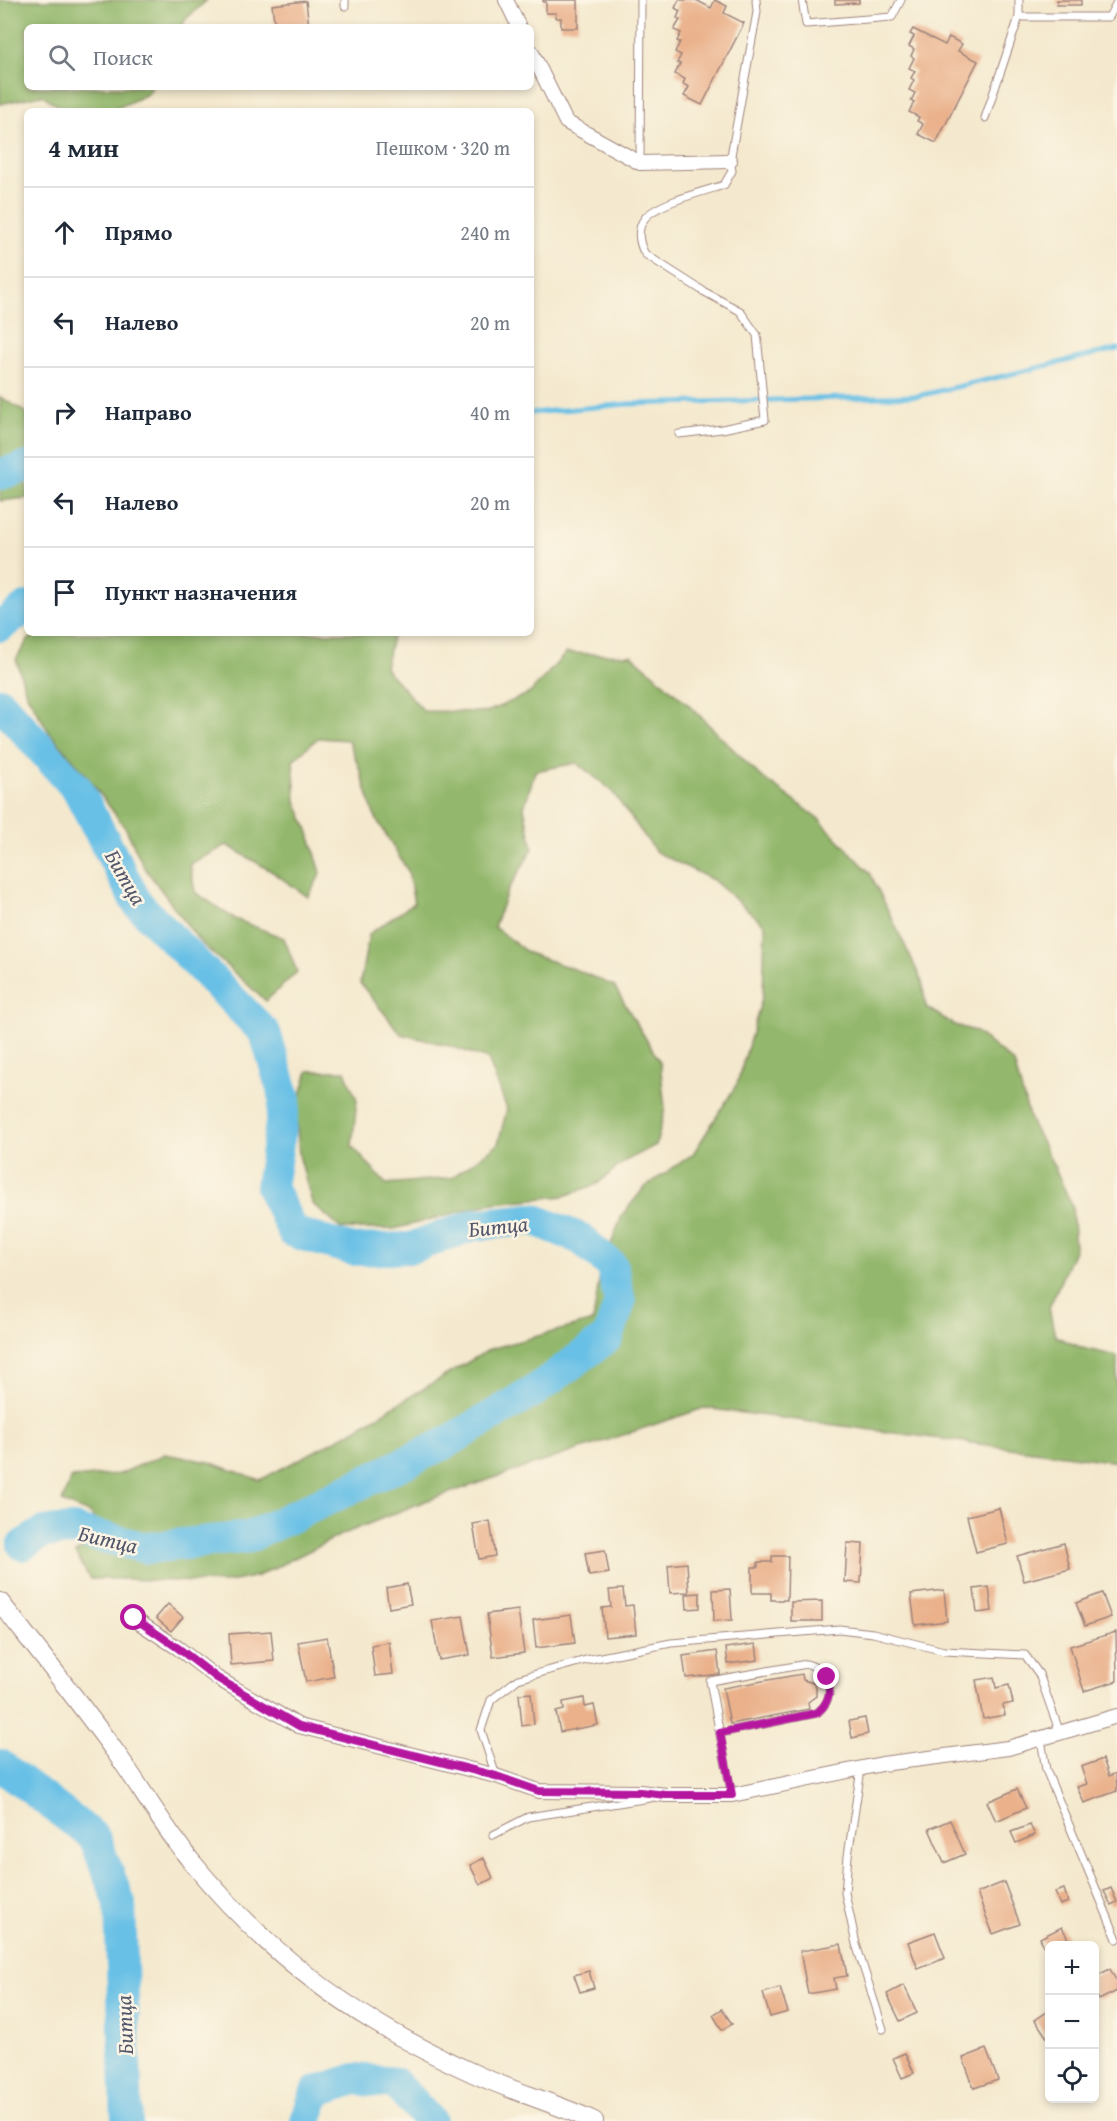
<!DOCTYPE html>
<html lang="ru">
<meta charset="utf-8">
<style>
:root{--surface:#fff;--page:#f2f2f3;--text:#1f2937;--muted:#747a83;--line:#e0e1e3}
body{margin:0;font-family:"Gentium Book Plus",serif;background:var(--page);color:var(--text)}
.controls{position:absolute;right:18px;bottom:18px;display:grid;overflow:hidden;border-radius:9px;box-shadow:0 3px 9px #0003}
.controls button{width:54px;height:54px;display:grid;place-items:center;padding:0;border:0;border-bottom:2px solid var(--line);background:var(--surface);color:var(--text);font:30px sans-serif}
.stop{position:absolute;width:18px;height:18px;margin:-14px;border:4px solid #b5179e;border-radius:50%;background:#fff}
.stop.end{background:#b5179e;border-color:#fff;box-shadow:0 2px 6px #0008}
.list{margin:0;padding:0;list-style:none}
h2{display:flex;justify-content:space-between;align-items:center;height:78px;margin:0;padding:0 24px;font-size:26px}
h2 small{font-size:20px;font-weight:400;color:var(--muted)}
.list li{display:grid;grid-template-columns:39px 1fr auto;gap:18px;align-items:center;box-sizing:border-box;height:90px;padding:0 24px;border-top:2px solid var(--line)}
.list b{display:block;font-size:22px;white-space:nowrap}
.list em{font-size:20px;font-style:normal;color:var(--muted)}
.icon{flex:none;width:33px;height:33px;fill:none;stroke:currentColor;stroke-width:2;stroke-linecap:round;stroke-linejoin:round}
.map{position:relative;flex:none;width:1117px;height:2121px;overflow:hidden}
.search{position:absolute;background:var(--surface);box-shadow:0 3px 9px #0003;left:24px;top:24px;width:510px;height:66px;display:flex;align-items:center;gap:15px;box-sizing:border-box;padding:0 21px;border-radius:9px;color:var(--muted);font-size:22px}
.panel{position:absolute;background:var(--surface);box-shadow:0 3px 9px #0003;left:24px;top:108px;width:510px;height:528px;border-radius:9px}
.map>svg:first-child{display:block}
</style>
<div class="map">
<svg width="1117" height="2121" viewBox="0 0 1117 2121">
<rect width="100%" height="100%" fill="#fcf5e5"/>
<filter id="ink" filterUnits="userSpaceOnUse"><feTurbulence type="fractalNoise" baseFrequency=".0167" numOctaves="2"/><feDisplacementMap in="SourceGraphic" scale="12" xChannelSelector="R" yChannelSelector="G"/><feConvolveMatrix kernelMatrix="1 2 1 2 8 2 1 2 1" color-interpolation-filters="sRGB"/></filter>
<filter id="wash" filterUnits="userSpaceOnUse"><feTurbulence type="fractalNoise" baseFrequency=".008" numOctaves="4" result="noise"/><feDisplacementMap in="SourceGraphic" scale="24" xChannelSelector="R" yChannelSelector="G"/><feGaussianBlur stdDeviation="1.35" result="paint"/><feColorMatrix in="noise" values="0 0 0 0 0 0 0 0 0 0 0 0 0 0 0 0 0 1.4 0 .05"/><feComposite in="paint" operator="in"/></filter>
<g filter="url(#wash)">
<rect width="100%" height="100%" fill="#f4e9ce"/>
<g fill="#93b76c" stroke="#6e6b4c" stroke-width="1.5">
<polygon points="0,0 207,0 185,20 182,27 27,27 27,87 152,87 148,94 111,111 65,111 42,95 0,104"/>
<polygon points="0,397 27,413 27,498 0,501"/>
<polygon points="40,633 393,633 385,668 424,711 487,712 530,693 566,653 632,655 691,707 759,775 818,818 870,873 922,981 926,1007 954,1025 975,1031 1014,1063 1030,1120 1056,1170 1072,1206 1075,1248 1049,1308 1055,1336 1082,1348 1117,1356 1117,1462 704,1408 425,1501 341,1535 258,1576 224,1583 123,1579 90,1579 75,1553 103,1537 91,1514 62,1502 71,1478 120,1474 165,1454 209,1462 260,1480 351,1432 490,1349 593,1321 600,1274 622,1215 645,1187 693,1154 737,1084 763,995 765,925 713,880 656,852 611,790 577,763 535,771 524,808 533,848 507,892 494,927 528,953 579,971 614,986 660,1062 665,1109 656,1145 625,1161 597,1184 564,1196 493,1203 394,1229 341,1229 312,1203 299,1155 296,1111 308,1071 345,1071 357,1100 352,1146 386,1184 451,1178 498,1144 507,1109 488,1059 450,1046 401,1034 360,983 369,934 414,903 408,871 374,815 360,770 348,740 318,738 293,760 296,801 308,830 321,873 308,897 271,871 227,845 190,864 195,892 235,919 284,938 297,972 266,1001 200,942 144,867 126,829 86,775 49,732 26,693 16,659 28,640"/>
</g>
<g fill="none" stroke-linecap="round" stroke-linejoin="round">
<polyline stroke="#68c0e6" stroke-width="5" points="531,413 628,404 918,396 1117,349"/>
<g stroke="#68c0e6" stroke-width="32">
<polyline points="0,474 27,467"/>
<polyline points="0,626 27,607"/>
<polyline points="0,703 78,790 137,903 265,1033 285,1099 271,1187 293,1232 353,1250 411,1248 474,1225 533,1219 581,1239 612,1266 620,1302 608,1337 533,1392 446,1443 249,1537 147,1548 73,1530 44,1532 23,1545"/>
<polyline points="0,1765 94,1837 120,1903 127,2121"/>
<polyline points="306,2121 316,2092 355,2079 395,2083 430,2121"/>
</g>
</g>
<g id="blocks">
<g fill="#eab18b">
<polygon points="543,0 578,0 578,28 561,28 561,18 556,18 556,13 546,13 546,2 543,2"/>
<polygon points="679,0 696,0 711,8 715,0 727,6 724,13 744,23 702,105 684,96 689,87 683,84 685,79 675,74 680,64 677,63 681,55 675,52 680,42 677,41 681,33 674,30 680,20 677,18 680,11 675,8"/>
<polygon points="835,0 859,0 859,3 835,4"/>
<rect x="1057" y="0" width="24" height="5"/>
<polygon points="306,1 309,27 275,27 272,5"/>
<polygon points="913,29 945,45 949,37 962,44 958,51 978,61 936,143 918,134 923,124 917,121 919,117 909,112 914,102 911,101 915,93 909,90 914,80 911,78 915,71 909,68 914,58 911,56 914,49 909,46 914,36 910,34"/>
<polygon points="999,1508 1008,1544 976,1552 967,1516"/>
<polygon points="490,1521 495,1556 479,1559 473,1524"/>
<polygon points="847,1543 863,1544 861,1583 845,1582"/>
<polygon points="1064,1543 1070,1569 1024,1581 1017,1556"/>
<polygon points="605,1550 609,1573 589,1576 585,1553"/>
<polygon points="772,1556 788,1556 787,1600 771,1600 771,1593 752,1593 752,1567 758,1567 758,1562 772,1562"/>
<polygon points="687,1563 689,1592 670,1593 668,1565"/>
<polygon points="407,1584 411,1604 389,1608 386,1588"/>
<polygon points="989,1587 992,1611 977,1613 974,1589"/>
<polygon points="623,1589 625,1606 633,1605 636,1634 605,1637 602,1608 611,1607 609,1590"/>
<polygon points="730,1589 732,1620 714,1621 713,1590"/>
<polygon points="944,1590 947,1621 915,1625 911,1594"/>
<polygon points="700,1593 700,1608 687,1609 686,1594"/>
<polygon points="1102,1593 1111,1617 1085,1626 1076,1603"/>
<polygon points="822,1601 822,1621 791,1621 791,1602"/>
<polygon points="168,1604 183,1617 171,1631 156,1618"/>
<polygon points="518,1610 524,1653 493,1657 487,1614"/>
<polygon points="571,1615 575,1643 536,1648 533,1620"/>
<polygon points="463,1616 470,1655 439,1660 432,1621"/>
<polygon points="271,1631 274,1661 231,1665 229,1634"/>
<polygon points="1116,1632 1117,1681 1084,1691 1070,1646"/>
<polygon points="327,1637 334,1677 306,1682 298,1642"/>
<polygon points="389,1642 393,1674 375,1676 371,1645"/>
<polygon points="756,1644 758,1660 728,1664 726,1648"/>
<polygon points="717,1651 720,1674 686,1678 683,1656"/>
<polygon points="802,1674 803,1680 813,1683 816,1687 816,1696 808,1702 809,1709 730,1724 723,1688"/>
<polygon points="994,1677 996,1688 1009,1685 1013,1703 1003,1705 1005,1715 983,1719 976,1680"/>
<polygon points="531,1693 534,1724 522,1726 519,1694"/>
<polygon points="584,1698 585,1707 594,1705 598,1725 560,1732 556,1712 564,1710 563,1702"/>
<polygon points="865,1718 868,1734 852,1738 849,1721"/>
<polygon points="1103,1759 1109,1776 1116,1773 1117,1791 1084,1803 1077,1787 1087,1784 1081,1767"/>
<polygon points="1017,1789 1026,1808 996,1821 987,1802"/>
<polygon points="950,1820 965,1854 944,1863 929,1829"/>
<polygon points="1030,1825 1035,1835 1016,1843 1011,1832"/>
<polygon points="484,1858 493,1878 480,1885 470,1865"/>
<polygon points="1004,1882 1020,1924 993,1934 977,1893"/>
<polygon points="1111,1888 1117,1902 1111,1905 1104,1891"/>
<polygon points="1064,1889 1068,1902 1060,1905 1055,1892"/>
<polygon points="1062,1927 1068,1939 1055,1946 1050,1946 1050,1948 1046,1950 1040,1938"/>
<polygon points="935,1932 945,1958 918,1969 908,1942"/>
<polygon points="841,1944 847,1976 834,1978 836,1989 808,1994 800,1951"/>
<polygon points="1110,1969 1117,1982 1117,1991 1099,2000 1094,1992 1094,1977"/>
<polygon points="589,1971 594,1988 580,1992 574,1975"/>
<polygon points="904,1985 917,2013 900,2021 887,1994"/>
<polygon points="780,1988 788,2012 770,2017 763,1993"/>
<polygon points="722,2009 732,2024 722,2030 713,2015"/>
<polygon points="1050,2010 1050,2042 1035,2020"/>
<polygon points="986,2049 998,2080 974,2088 963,2058"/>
<polygon points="905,2053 914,2073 902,2078 893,2058"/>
</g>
</g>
</g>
<g filter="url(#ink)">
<use href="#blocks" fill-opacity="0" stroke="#9f847c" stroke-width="1.5"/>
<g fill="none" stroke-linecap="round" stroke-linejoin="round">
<g stroke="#9f847c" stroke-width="9">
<g id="service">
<polyline points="345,0 345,6"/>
<polyline points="802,0 806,24 892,17 901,0"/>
<polyline points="1019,17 1109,17 1117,2"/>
<polyline points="985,118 1019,17 1019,0"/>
<polyline points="640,162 641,0"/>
<path d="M679 434 722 429 765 420 757 335 740 311 703 291 645 254C639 244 636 229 645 218 657 203 705 191 724 185L732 171 730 161 757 12 756 0"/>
<path d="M720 1733 817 1713C837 1697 832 1671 807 1664L710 1681C717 1719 724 1757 732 1795"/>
<polyline points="1041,1739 1046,1770 1117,1939"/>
<polyline points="861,1769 848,1856 845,1893 856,1944 883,2029"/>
<polyline points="496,1776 481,1730 491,1700 518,1679 586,1660 671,1643 839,1629 873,1633 944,1651 1025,1655 1039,1674 1060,1733"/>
<polyline points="493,1835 528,1817 650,1798"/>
</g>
</g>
<g stroke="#9f847c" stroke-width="16">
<g id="minor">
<polyline points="506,0 519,27"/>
<polyline points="531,51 566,122 640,163 730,161"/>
<polyline points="134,1619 178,1648 217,1678 299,1726 496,1776 539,1791 640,1792 666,1795 732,1795 882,1764 1008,1748 1117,1716"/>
</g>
</g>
<g stroke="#9f847c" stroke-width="20">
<path id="tertiary" d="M0 1602C40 1653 81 1704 119 1757 143 1791 165 1829 191 1861 243 1924 305 1980 375 2022 406 2041 442 2059 475 2074 514 2092 555 2103 594 2121"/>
</g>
<use href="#service" stroke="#fff" stroke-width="7"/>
<use href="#minor" stroke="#fff" stroke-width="14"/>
<use href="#tertiary" stroke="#fff" stroke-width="18"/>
</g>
</g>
<g fill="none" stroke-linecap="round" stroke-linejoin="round" filter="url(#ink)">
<path stroke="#b5179e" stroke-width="8" d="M134 1618 178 1648 217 1678 299 1726 496 1776 539 1791 640 1792 666 1795H732L720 1733 817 1713C829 1703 832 1692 827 1677"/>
</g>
<g text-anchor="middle" stroke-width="5" stroke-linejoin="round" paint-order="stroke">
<g font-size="22" font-style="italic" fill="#54576c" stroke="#fcf5e5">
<text transform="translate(126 877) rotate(60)" y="8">Битца</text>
<text transform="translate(498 1226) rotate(-6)" y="8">Битца</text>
<text transform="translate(108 1539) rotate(13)" y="8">Битца</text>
<text transform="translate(124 2025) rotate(-92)" y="8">Битца</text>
</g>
</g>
</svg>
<div class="controls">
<button>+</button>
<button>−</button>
<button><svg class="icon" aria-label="locate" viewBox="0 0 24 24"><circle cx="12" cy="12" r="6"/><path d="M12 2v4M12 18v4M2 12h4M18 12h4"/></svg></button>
</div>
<div class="stop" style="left:134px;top:1618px"></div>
<div class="stop end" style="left:827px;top:1677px"></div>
<div class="search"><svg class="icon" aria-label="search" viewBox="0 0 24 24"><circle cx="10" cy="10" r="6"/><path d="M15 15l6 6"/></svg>Поиск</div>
<section class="panel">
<h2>4 мин<small>Пешком · 320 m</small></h2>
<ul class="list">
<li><svg class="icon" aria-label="ahead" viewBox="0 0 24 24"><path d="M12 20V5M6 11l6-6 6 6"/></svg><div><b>Прямо</b></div><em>240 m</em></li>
<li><svg class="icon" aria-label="left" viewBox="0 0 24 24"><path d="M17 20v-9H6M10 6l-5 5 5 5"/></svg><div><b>Налево</b></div><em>20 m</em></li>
<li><svg class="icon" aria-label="right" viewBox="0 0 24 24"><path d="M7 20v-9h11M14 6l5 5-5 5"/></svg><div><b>Направо</b></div><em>40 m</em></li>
<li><svg class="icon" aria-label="left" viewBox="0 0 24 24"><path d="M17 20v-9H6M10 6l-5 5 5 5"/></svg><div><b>Налево</b></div><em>20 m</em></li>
<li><svg class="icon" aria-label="arrive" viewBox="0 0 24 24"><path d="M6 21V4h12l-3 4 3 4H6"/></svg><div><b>Пункт назначения</b></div></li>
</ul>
</section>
</div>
